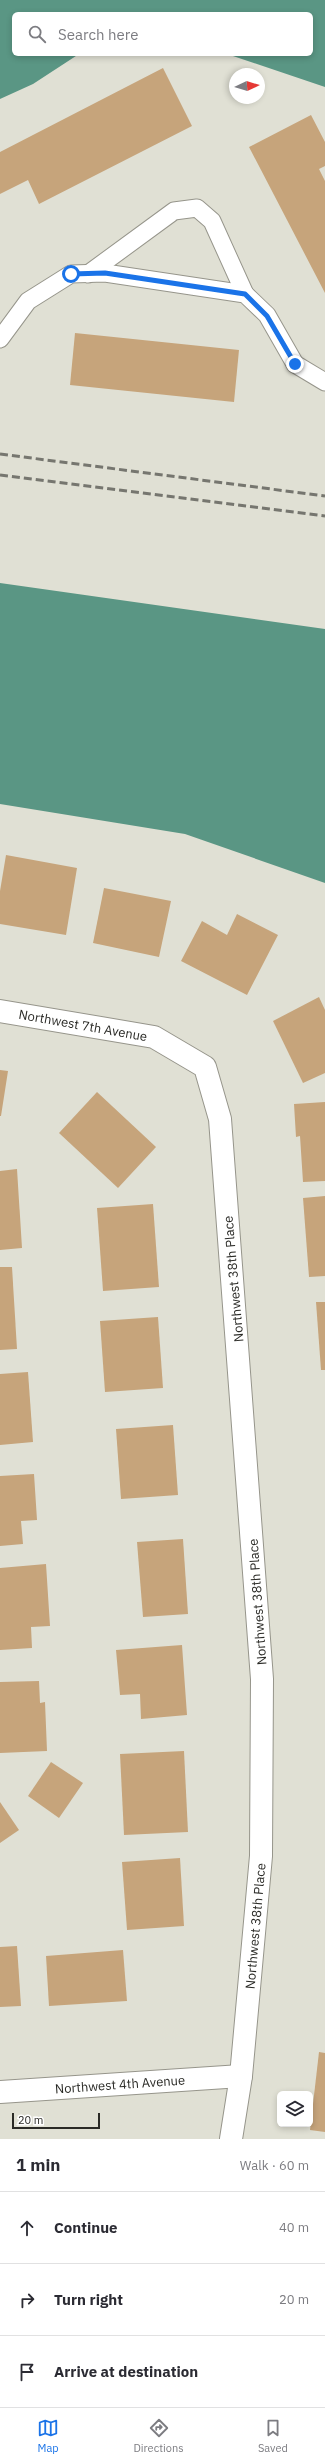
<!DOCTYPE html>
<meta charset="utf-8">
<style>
:root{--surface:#fff;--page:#f2f2f3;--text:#2b2b33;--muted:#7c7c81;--line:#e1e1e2;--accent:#1a73e8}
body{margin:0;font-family:"IBM Plex Sans",sans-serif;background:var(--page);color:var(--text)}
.controls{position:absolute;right:12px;bottom:12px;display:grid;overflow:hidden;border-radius:6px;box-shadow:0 2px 6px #0003}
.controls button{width:36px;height:36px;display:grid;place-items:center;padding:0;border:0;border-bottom:1px solid var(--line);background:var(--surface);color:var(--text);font:20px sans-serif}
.compass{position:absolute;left:229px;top:68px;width:36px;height:36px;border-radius:50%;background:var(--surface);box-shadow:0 2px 6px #0003;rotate:86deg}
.scale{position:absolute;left:12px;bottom:10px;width:88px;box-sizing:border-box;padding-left:4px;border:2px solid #2a2a26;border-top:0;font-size:11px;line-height:14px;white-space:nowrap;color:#2a2a26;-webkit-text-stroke:3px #fff;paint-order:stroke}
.stop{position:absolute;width:12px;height:12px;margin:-9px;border:3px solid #1a73e8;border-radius:50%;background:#fff}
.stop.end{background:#1a73e8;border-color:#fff;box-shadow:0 1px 4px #0008}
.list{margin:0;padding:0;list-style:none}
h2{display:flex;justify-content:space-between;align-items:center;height:52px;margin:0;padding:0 16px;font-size:17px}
h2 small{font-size:13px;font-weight:400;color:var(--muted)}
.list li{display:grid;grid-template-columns:26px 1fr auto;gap:12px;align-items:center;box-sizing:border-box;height:72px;padding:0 16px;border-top:1px solid var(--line)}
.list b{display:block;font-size:15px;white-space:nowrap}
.list em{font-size:13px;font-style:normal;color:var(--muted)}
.icon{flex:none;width:22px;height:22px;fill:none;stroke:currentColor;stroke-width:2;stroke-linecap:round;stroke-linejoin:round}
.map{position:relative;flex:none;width:325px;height:2139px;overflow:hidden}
.search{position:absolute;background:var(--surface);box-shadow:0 2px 6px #0003;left:12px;right:12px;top:12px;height:44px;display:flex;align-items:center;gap:10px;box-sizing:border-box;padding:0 14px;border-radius:6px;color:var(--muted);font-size:15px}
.sheet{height:268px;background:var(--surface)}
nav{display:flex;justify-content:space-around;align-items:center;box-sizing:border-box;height:56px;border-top:1px solid var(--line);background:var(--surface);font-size:11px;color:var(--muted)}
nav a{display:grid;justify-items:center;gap:2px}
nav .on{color:var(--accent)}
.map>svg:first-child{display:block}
</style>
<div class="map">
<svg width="325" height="2139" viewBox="0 0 325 2139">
<rect width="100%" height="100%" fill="#e0e0d4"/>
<g fill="#5a9684">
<polygon points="0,0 325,0 325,87 227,54 311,54 311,14 14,14 14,54 79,54 33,84 0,99"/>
<polygon points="0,583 325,629 325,883 185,834 0,804"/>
</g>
<g fill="#c6a47b">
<polygon points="163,68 192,126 39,204 28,180 0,194 0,152"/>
<polygon points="311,115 325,142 325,166 319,169 325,181 325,293 249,147"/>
<polygon points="75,333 239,350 234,402 70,385"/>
<polygon points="6,855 77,868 66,935 0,924 0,891"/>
<polygon points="104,888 171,901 159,957 93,943"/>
<polygon points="237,914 278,935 247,995 181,961 202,921 227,935"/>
<polygon points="319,997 325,1010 325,1073 303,1083 273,1021"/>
<polygon points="0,1070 8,1071 1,1116 0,1116"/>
<polygon points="97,1092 156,1147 118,1188 59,1133"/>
<polygon points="325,1102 325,1181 303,1182 300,1136 296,1137 294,1104"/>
<polygon points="17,1169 22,1248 0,1250 0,1171"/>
<polygon points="325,1196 325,1276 309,1277 303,1198"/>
<polygon points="153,1204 159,1287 103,1291 97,1208"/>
<polygon points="0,1267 12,1267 17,1349 0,1350"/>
<polygon points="316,1302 325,1302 325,1370 321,1370"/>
<polygon points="158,1317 163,1388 105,1392 100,1321"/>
<polygon points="28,1372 33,1442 0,1445 0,1374"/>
<polygon points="173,1425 178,1495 121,1499 116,1429"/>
<polygon points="34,1474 37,1520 21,1521 23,1544 0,1546 0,1476"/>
<polygon points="183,1539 188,1614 143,1617 137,1542"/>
<polygon points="46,1564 50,1626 31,1627 32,1648 0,1650 0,1568"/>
<polygon points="182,1645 187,1715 141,1719 140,1694 120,1695 116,1650"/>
<polygon points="39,1681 40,1703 45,1702 47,1751 0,1753 0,1682"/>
<polygon points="184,1751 188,1832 124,1835 120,1754"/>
<polygon points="51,1762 83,1783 59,1818 28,1796"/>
<polygon points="0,1802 19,1830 0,1843"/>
<polygon points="180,1858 184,1926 127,1930 122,1862"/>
<polygon points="17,1946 21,2006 0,2007 0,1947"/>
<polygon points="123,1950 127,2001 49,2006 46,1956"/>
<polygon points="319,2052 325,2053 325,2132 310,2130"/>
</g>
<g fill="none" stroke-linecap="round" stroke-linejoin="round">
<g stroke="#96958b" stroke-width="19">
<g id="lane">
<polyline points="88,274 174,211 197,208 212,221 245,294"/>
<polyline points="0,339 28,301 71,274 105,273 245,294 267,315 295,364 325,382"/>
</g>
</g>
<g stroke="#96958b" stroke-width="24">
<g id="street">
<polyline points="0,1011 154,1037 205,1067 220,1119 262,1679 261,1856 241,2076 231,2139"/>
<polyline points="0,2092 241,2076"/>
</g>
</g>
<use href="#lane" stroke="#fff" stroke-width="17"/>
<use href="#street" stroke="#fff" stroke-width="22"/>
<g stroke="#76766f" stroke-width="3" stroke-dasharray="8 4" stroke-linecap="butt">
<polyline points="0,454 325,496"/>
<polyline points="0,475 325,516"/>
</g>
</g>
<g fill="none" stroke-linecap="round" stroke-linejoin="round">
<polyline stroke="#1a73e8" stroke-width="5" points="71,274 105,273 245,294 267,316 295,364"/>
</g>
<g text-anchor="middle" stroke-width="3.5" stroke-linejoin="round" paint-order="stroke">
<g font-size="13" fill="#2a2a26" stroke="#fff">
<text transform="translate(83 1025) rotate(10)" y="5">Northwest 7th Avenue</text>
<text transform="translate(233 1279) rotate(-95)" y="5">Northwest 38th Place</text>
<text transform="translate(257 1602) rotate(-94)" y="5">Northwest 38th Place</text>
<text transform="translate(255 1926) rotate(-85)" y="5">Northwest 38th Place</text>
<text transform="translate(120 2084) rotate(-4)" y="5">Northwest 4th Avenue</text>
</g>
</g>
</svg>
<div class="controls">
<button><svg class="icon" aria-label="layers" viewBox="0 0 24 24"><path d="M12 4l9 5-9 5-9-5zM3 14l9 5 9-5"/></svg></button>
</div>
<svg class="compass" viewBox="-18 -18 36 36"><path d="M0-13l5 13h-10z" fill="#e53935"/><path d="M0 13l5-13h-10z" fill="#7c7c81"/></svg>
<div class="scale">20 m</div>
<div class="stop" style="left:71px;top:274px"></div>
<div class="stop end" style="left:295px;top:364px"></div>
<div class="search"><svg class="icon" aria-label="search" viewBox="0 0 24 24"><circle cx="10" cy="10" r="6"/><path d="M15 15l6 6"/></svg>Search here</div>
</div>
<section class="sheet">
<h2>1 min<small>Walk · 60 m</small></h2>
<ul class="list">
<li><svg class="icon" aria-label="ahead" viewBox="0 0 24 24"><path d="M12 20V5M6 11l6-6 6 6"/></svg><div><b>Continue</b></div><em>40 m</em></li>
<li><svg class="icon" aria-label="right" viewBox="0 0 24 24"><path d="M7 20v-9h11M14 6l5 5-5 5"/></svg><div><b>Turn right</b></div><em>20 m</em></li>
<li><svg class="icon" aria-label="arrive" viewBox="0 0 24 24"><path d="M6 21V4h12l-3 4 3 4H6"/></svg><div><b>Arrive at destination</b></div></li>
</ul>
</section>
<nav>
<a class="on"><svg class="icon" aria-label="map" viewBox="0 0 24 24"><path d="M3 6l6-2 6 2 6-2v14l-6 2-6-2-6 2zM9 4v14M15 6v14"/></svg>Map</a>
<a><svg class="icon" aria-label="directions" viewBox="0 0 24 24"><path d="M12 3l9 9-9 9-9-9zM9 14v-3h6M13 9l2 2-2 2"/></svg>Directions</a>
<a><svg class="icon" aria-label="saved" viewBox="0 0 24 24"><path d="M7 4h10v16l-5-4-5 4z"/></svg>Saved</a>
</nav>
